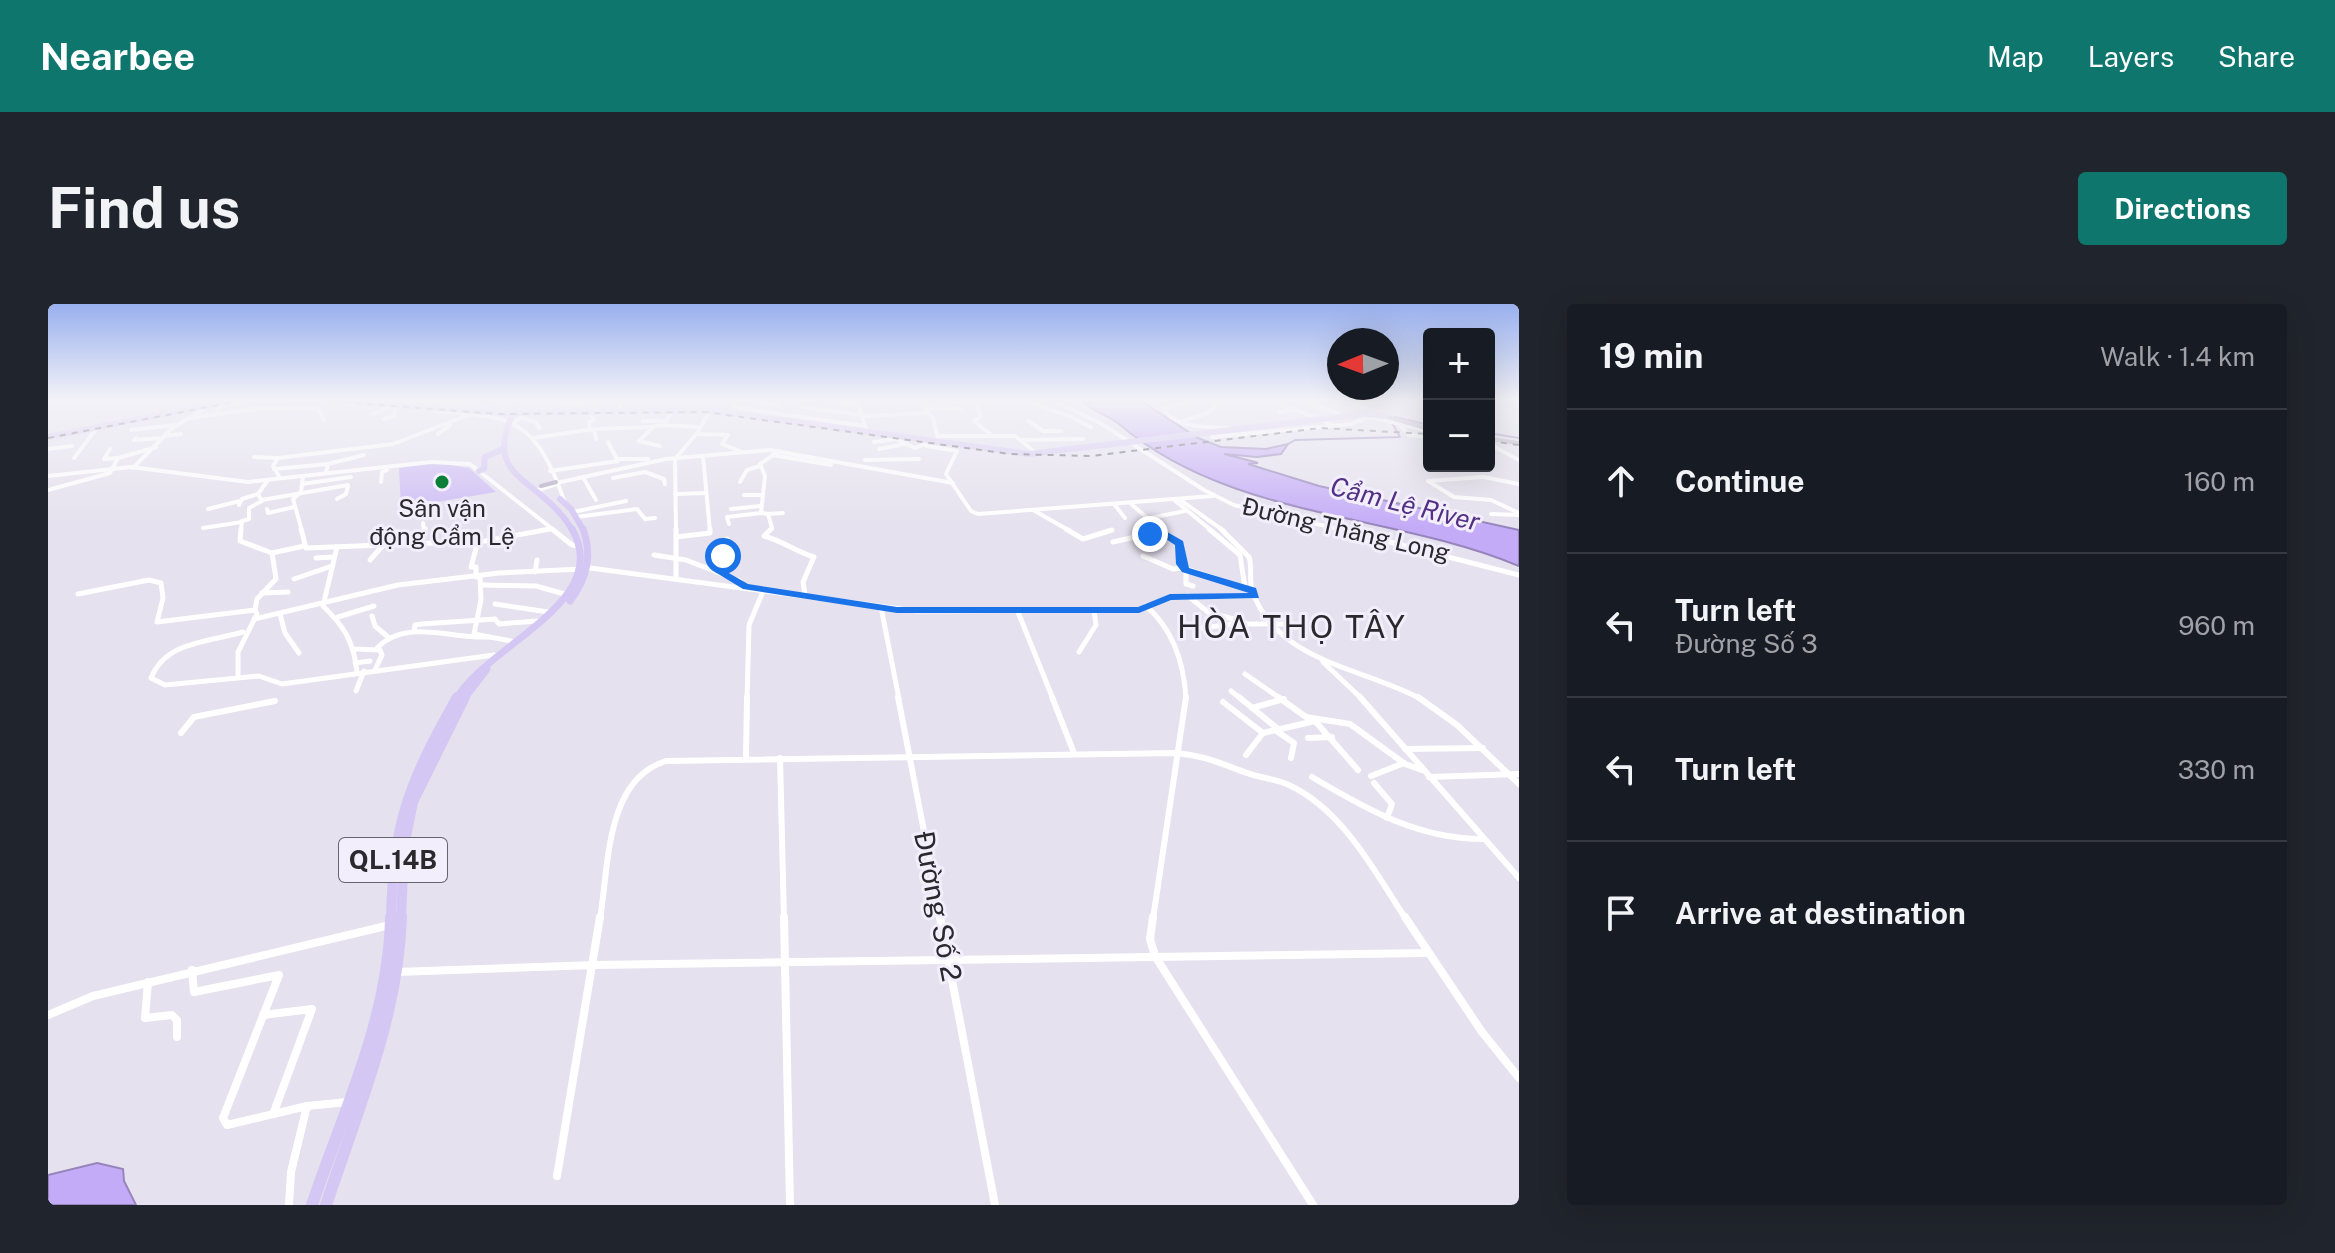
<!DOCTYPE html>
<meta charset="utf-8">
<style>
:root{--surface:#171b24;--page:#20242c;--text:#f1f3f6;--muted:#9ea1a6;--line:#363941;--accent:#0f766e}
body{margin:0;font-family:"Public Sans",sans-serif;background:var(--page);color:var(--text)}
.controls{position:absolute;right:24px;top:24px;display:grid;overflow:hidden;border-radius:8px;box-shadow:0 8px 32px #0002}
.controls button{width:72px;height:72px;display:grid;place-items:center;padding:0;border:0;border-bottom:2px solid var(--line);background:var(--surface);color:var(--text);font:40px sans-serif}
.compass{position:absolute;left:1279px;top:24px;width:72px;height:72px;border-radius:50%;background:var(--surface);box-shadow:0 8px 32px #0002;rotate:269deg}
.stop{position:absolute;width:24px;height:24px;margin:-18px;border:6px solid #1a73e8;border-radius:50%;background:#fff}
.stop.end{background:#1a73e8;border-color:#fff;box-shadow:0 2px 8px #0008}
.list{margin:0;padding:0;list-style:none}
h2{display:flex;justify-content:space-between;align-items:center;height:104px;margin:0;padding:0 32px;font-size:34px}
h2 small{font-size:26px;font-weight:400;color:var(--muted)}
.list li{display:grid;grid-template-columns:52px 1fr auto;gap:24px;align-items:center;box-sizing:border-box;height:144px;padding:0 32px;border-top:2px solid var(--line)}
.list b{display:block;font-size:30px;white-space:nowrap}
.list p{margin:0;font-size:26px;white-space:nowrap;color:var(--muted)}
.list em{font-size:26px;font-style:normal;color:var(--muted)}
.icon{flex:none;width:44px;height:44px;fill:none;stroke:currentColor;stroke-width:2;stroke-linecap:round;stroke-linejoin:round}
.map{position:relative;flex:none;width:1471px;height:901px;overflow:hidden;border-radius:8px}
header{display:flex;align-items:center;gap:48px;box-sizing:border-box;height:112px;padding:0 40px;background:var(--accent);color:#fff}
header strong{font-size:38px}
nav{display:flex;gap:44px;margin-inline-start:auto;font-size:28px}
.intro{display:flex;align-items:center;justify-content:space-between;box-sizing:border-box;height:192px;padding:0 48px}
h1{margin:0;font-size:56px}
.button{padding:20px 36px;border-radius:8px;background:var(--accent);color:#fff;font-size:28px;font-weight:700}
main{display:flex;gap:48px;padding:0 48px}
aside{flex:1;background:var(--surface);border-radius:8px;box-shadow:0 8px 32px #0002}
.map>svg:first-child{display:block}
</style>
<header>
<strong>Nearbee</strong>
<nav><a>Map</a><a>Layers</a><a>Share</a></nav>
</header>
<div class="intro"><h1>Find us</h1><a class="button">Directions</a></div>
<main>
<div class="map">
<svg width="1471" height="901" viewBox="0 0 1471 901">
<rect width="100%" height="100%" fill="#e5e1ee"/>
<polygon fill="#cdbbf5" points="389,159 421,164 448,188 353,204 351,164"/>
<g fill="#c4abf7" stroke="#9684bb" stroke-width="2">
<path d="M1035 97H1093L1150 134 1173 143 1218 145 1240 140 1233 150 1209 153 1176 150 1207 158 1210 159 1200 160 1271 182 1471 226V262C1341 208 1182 215 1071 120 1060 111 1044 107 1035 97Z"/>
<polygon points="49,859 75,865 76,877 88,901 0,901 0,871"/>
</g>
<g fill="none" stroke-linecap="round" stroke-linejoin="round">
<g stroke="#9684bb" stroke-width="2">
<polyline points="1347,113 1381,121"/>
<polyline points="1441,129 1471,134"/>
<polyline points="1240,140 1247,136 1352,133 1343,117"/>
</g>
<g stroke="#fff" stroke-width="4">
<polyline points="275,97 299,99"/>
<polyline points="581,97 626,97"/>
<polyline points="689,97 685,103 817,122"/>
<polyline points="704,97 730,101"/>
<polyline points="786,97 810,101"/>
<polyline points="809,97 818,124"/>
<polyline points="839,97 857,97"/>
<polyline points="871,97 885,114 890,134"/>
<polyline points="979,97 1024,113"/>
<polyline points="1006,97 1052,119 1156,186 1186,201 1299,227"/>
<polyline points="1227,97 1287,122"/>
<polyline points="1257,97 1294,111"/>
<polyline points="1299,97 1320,105"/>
<polyline points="1318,97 1328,100"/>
<polyline points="1288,98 1285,99 1289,103"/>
<polyline points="176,100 197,97"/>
<polyline points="517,100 553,97"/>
<polyline points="928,100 933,113 926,117 942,130"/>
<polyline points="877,101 950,97"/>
<polyline points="269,103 276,116"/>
<polyline points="756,103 813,111"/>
<path d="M1115 104C1128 127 1163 121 1185 125"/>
<polyline points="1115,104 1145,97"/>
<polyline points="571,105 575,97"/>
<polyline points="881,105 913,105"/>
<polyline points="169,107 173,100"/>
<path d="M386 107C468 112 488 116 517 199"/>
<polyline points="1231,108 1246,105"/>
<polyline points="325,110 345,101"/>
<polyline points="542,110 546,116 541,118 542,124"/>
<polyline points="814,112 881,109"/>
<polyline points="1319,112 1381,127"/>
<polyline points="1025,114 1043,123"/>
<polyline points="137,115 203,105 269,104"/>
<polyline points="336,115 346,112 347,103"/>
<polyline points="595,117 619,117"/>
<polyline points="981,117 995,127 1013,127"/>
<polyline points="1135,117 1159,109 1173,97"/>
<polyline points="467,118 473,114 488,118 491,124"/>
<polyline points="615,121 650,123"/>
<polyline points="1353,122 1361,131 1381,133"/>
<polyline points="83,126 128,121"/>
<polyline points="390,130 402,121"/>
<polyline points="649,130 680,131 674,140 694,148"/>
<polyline points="116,132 133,130"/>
<polyline points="891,132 967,132 987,148"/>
<polyline points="1164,133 1302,120 1323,113"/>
<polyline points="88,134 86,136 115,134"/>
<polyline points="485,134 546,125"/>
<polyline points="548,135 546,125 605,123"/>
<polyline points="975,136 1035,135"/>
<polyline points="877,137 878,142 909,147 898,170 923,207 930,210 1165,192"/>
<polyline points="560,138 570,157"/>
<polyline points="826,138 848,135 867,144 875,141"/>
<polyline points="1441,140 1471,156"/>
<polyline points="612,142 591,137 606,122 616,121 624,108"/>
<polyline points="0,145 24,142"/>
<polyline points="62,145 56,155 70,154"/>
<polyline points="831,145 856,140"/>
<polyline points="724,151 783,161"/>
<polyline points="655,152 662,227"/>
<polyline points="206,153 230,154"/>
<polyline points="26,154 48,125"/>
<polyline points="569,155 600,155"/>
<polyline points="817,156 871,155"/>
<polyline points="280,160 316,151"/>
<polyline points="85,164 123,125 159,103"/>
<polyline points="226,165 280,160 278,169"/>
<polyline points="502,167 570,157"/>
<polyline points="0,172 83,163 200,178 383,158 422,160 507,227"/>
<polyline points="232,174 225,162 230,154 345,140 423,110"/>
<polyline points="565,174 597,168 616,175 617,180"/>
<polyline points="536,175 548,196"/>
<polyline points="333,178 334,168 339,166"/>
<polyline points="692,178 699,166 712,162"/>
<polyline points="508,179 618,155 722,146 905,179"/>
<polyline points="254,180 303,173"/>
<polyline points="1471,180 1435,173 1380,177 1406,193 1443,196 1471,209"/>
<polyline points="0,186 62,169 70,154 108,143"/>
<polyline points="490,186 509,180"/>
<polyline points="627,190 658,189"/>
<polyline points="696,191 714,191"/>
<polyline points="289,195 298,190 300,182"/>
<polyline points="1125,195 1164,227"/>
<polyline points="1131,195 1176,227"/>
<polyline points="214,196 300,181"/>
<polyline points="1082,199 1114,227"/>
<polyline points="1066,200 1077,214"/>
<polyline points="191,201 194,195 210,190"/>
<polyline points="160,205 192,197"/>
<polyline points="219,205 220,209 246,203"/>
<polyline points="683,205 713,202"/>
<polyline points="985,206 1022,227"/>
<polyline points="525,208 578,197"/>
<polyline points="720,210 735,209"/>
<polyline points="1443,210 1471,211"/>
<polyline points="528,213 589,205 597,215 607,214"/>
<polyline points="1097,215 1137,207"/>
<polyline points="375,219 376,227"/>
<polyline points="681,220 679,213 713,209"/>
<polyline points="155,224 194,218"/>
<polyline points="193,227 194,217 201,215 201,204 214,197 210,190 220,176"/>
<polyline points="254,227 245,195 253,188 255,172"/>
<polyline points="491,227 503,225"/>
<polyline points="628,227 627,155 650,128 662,106"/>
<polyline points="721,227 724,224 720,210 713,209 717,172 712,160 731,147"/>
<polyline points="1060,227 1064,226"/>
</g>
<g stroke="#fff" stroke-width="5">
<polyline points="193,225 192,237 224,249 256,242"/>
<polyline points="253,225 258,244 437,237 502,225"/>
<polyline points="504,225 524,241 532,242"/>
<polyline points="628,225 628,273"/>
<path d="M723 225 716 232C735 237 748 248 766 253L755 278 757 291"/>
<polyline points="1018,225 1035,235 1064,226"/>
<polyline points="1111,225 1131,239 1135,264 1204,286"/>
<polyline points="1161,225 1192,251 1197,284"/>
<path d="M1173 225 1201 253C1205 265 1200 277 1205 289 1231 359 1317 364 1373 395"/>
<polyline points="1291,225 1471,271"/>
<polyline points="628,233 662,229 662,225"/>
<polyline points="1065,238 1114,227"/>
<polyline points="371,239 377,225"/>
<path d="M289 243 275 302C296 322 306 338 309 368"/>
<polyline points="606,251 638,256 692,277 695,282"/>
<polyline points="1095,252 1125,265 1135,264"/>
<polyline points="268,254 286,253"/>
<polyline points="322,256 337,239"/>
<polyline points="542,264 868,307 1091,306 1122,293 1207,292"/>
<polyline points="1138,266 1138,280 1145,282"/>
<polyline points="487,268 489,256"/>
<polyline points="672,268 686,257 685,252 674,249 679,235"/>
<polyline points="432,272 433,296 426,330 463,337"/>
<polyline points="428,273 428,263 423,263 430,237"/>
<polyline points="246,275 284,262"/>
<polyline points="434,281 488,282 520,291"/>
<polyline points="214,289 240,288"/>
<polyline points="30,290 101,276 113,279 115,294 109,318 207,306 209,310 190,348 190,372"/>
<polyline points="1140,292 1160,308 1196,318"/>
<polyline points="447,300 500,308"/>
<path d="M1098 302C1126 326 1136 359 1138 395"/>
<polyline points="833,303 851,395"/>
<polyline points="207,306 209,295 228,275 224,249"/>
<polyline points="970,308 1005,395"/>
<polyline points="232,310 237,329 251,349"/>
<polyline points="324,312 327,322 340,333"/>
<polyline points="290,313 326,302"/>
<polyline points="206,315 350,281 451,269 534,265"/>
<polyline points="1147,325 1184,320 1245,320"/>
<polyline points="366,327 367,321 374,320 447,315 451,320 489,317"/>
<path d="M195 328C161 338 118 337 103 374L117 381 211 372 234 380 446 351"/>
<path d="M329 344C358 314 403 335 440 333"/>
<polyline points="307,345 332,346 334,351 327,366"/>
<polyline points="1031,348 1048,321 1046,307"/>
<polyline points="1275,358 1314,395"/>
<polyline points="307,359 322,357"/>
<polyline points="1197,370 1233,395"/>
<polyline points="308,387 316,367"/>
<polyline points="1183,387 1193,395"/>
<polyline points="699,395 701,321 716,285"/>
</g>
<g stroke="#fff" stroke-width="6">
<polyline points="850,393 893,615"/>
<polyline points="1004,393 1026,449"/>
<polyline points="1191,393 1230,425"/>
<polyline points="1230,393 1258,413 1302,420 1357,460 1374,466"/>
<polyline points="1312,393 1471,574"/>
<polyline points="1370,393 1409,421 1471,480"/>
<polyline points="1175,398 1215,429"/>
<polyline points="1204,404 1236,395"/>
<polyline points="1227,426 1246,439 1243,454"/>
<polyline points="133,429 146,413 227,397"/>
<polyline points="1260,434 1284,433"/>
<polyline points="1357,445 1435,444"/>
<polyline points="1198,451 1215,429 1267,417 1310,466"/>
<polyline points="698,454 699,393"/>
<polyline points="732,454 736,615"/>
<polyline points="1323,472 1356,459"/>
<path d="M1264 473C1318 505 1370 535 1434 535"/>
<polyline points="1381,473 1471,470"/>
<polyline points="1326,479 1344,500 1339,514"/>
<path d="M552 615C561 562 557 476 618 457L1128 449C1155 451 1174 460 1199 469 1213 474 1228 475 1241 481 1296 507 1326 567 1358 615"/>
<polyline points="1105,615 1138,393"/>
</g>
<g stroke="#fff" stroke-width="8">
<polyline points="736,613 742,901"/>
<polyline points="892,613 947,901"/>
<polyline points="1105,613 1102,635 1107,652 1265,901"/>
<polyline points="1357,613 1434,728 1471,774"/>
<polyline points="144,666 146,688 231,671 175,814 179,821 259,802 243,868 241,901"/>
<polyline points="349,668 547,661 1380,649"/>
<polyline points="100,678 97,714 124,711 129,716 129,733"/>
<polyline points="0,711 45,692 342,621"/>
<polyline points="215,711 264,705 226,808"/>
<polyline points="259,802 300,798"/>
<polyline points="509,872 552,613"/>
</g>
<g stroke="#b6aec4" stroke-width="4">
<polyline points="1333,111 1381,125"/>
<polyline points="1441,135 1471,139"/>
<polyline points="493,182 508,178"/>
</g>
<g stroke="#d5c7f4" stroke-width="6">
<polyline points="295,97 455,109 662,106 981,150 1315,110 1337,97"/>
<polyline points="437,97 451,105"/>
<path d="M471 97C427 178 490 168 525 227"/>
<polyline points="1319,110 1337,112"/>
<polyline points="0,133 181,97"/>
<polyline points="431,167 436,165 437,153 453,146"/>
<polyline points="512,195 523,205 536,227"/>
</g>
<g stroke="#d5c7f4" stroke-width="7">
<path d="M522 297C539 275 545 252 535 225"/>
<path d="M408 395C441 339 566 298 524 225"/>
<polyline points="416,395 439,365"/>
</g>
<g stroke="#d5c7f4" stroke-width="10">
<path d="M343 615C345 516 361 479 409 393"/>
<polyline points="353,615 356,543 365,498 417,393"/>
</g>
<g stroke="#d5c7f4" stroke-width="12">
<path d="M264 901C296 806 341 715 343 613"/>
<path d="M278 901C309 807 350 713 353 613"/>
</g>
<g stroke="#646169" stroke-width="2" stroke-dasharray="6 6" stroke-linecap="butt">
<polyline points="283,97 450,110 657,108 962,150 1043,152 1273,124 1381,130"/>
<polyline points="0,134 191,97"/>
<polyline points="1441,137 1471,141"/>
</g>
</g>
<linearGradient id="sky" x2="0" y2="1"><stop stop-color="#99b0ee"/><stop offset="0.43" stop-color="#f3f2f7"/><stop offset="1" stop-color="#f3f2f7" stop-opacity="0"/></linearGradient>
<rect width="1471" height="223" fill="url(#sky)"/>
<polygon fill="#1a73e8" points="1114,225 1135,237 1141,264 1208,284 1211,294 1123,296 1091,309 849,309 695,285 667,268 681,257 672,254 672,250 685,249 690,257 679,268 700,280 849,303 1090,303 1122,290 1201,289 1134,268 1128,260 1127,241 1112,231 1097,230"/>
<circle fill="#0b7f37" stroke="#f2eefb" stroke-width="3" cx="394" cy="178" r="8"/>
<g text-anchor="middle" stroke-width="6" stroke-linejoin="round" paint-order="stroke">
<g font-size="24" fill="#2b292e" stroke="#f2eefb">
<text x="394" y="213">Sân vận<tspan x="394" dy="28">động Cẩm Lệ</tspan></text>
</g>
<g font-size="24" fill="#2b292e" stroke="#f2eefb">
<text transform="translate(1298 226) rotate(13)" y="8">Đường Thăng Long</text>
</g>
<g font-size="26" font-style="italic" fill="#533086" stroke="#f2eefb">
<text transform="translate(1357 200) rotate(14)" y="9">Cẩm Lệ River</text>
</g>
<rect fill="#f2eefb" stroke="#67646c" stroke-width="2" x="291" y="534" width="108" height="44" rx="6"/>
<g font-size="26" font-weight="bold" fill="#2b292e">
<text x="345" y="565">QL.14B</text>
</g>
<g font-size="28" fill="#2b292e" stroke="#f2eefb">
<text transform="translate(890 602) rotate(79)" y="10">Đường Số 2</text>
</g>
<g font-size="32" letter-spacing="2" fill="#2b292e" stroke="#f2eefb">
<text x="1244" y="334">HÒA THỌ TÂY</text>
</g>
</g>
</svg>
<div class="controls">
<button>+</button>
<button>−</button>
</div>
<svg class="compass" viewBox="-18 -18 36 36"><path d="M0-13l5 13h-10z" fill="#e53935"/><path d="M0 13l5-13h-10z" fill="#9ea1a6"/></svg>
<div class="stop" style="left:675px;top:252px"></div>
<div class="stop end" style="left:1102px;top:230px"></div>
</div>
<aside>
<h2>19 min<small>Walk · 1.4 km</small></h2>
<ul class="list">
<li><svg class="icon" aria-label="ahead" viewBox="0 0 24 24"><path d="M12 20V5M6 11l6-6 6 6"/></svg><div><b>Continue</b></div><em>160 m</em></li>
<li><svg class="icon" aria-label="left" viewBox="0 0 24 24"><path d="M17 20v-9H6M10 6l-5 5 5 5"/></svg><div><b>Turn left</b><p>Đường Số 3</p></div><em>960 m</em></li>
<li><svg class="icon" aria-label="left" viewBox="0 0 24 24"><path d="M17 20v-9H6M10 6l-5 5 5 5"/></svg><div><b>Turn left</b></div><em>330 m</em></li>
<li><svg class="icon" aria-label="arrive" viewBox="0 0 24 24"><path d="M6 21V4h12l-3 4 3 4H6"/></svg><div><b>Arrive at destination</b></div></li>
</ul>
</aside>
</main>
